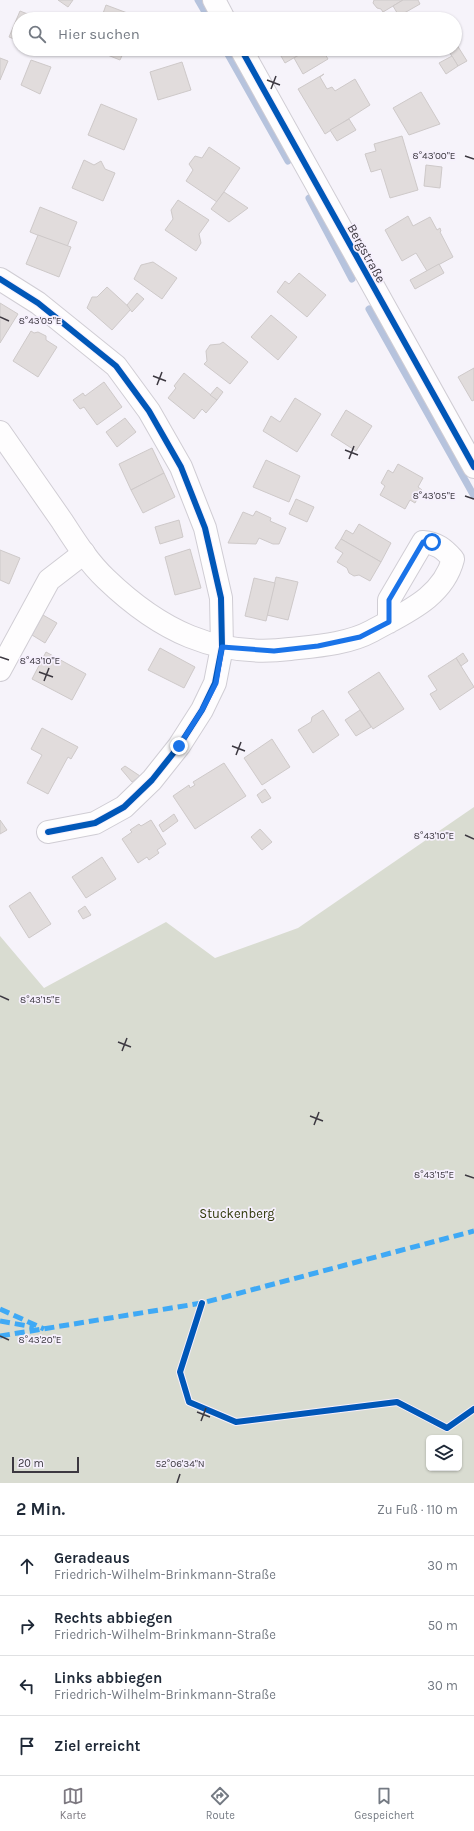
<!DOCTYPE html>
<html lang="de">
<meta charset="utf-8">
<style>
:root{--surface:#fff;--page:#f2f2f3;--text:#1f2937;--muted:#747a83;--line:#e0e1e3;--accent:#7d7981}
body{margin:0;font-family:Karla,sans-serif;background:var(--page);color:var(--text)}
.controls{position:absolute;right:12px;bottom:12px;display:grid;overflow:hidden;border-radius:6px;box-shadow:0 1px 3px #0004}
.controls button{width:36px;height:36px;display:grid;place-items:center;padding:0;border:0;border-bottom:1px solid var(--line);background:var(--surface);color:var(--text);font:20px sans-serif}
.scale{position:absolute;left:12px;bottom:10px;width:67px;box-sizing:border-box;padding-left:4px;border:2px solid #3c3840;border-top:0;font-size:11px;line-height:14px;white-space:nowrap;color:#3c3840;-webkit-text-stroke:3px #f6f0fd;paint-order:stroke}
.stop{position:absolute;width:12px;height:12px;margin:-9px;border:3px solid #1a73e8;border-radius:50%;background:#fff}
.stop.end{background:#1a73e8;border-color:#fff;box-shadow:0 1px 4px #0008}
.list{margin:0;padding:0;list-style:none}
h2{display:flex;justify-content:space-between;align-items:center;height:52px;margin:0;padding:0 16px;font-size:17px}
h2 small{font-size:13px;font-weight:400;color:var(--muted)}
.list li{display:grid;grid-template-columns:26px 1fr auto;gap:12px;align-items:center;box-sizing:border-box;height:60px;padding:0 16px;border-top:1px solid var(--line)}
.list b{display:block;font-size:15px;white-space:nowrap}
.list p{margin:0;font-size:13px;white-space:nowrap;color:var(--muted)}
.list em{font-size:13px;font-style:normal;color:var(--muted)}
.icon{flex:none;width:22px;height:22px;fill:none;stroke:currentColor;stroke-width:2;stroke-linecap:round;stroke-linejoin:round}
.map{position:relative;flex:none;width:474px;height:1483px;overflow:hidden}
.search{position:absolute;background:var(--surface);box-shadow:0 1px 3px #0004;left:12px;right:12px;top:12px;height:44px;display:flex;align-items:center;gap:10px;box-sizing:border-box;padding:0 14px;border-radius:22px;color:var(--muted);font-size:15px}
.sheet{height:292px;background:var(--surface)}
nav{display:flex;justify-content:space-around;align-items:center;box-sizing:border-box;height:56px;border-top:1px solid var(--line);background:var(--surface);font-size:11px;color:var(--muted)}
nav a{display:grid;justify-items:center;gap:2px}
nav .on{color:var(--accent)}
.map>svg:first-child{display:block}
</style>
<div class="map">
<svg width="474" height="1483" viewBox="0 0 474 1483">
<rect width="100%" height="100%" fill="#f6f3fa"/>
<path fill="#d9dcd1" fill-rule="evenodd" d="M474 807V1483H0V936L44 988 166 922 215 958 298 928ZM429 1438H459V1468H429Z"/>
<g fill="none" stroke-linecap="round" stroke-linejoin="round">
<g stroke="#b6c3dd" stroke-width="7">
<polyline points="198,0 209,19"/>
<polyline points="225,49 288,161"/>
<polyline points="309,198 352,279"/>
<polyline points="369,309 474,496"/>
</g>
</g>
<g fill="#e1dcdc" stroke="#cec9c9">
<polygon points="58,0 73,0 68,7"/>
<polygon points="374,0 403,0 383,12 381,9 377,8 373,3"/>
<polygon points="403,0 418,0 420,4 399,16 393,6"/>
<polygon points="106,5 138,17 137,19 101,19"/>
<polygon points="20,11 40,19 19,19 19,41 9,37"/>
<polygon points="457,45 467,61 458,66 448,50 455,49"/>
<polygon points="91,49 125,49 120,60 100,52 96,53"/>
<polygon points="277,49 309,49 285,63"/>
<polygon points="309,49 322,49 328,59 303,74 294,58"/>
<polygon points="452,56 458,66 446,74 439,63"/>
<polygon points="0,58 8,61 0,80"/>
<polygon points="31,60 51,67 40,94 21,85"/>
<polygon points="182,62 191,90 158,100 150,72"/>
<polygon points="324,74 320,77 327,89 332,87 335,91 355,79 370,105 325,134 298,89"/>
<polygon points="421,92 440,124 409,135 393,108"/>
<polygon points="101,104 137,119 124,150 88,135"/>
<polygon points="349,119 356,130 337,141 330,130"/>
<polygon points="402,136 418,190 390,198 381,169 371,172 365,154 376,151 374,144"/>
<polygon points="209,147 240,168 217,202 186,181 193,170 189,164 195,156 202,158"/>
<polygon points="84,160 94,165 101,161 105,169 115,173 103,201 72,188"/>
<polygon points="426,165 442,167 440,188 424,186"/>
<polygon points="224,192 248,208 229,222 211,209"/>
<polygon points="178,200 209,220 199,234 201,243 196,251 165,230 173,219 171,210"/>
<polygon points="40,207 77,222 67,247 30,232"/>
<polygon points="408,216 413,226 430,217 437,230 440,228 441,231 440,232 453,257 427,271 416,253 402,261 385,230"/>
<polygon points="38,235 71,247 59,277 26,264"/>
<polygon points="153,262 177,278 162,299 134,279 141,265"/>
<polygon points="439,264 444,273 415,289 410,280"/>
<polygon points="299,273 326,295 307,317 277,292 285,281 289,284"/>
<polygon points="107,287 131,309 112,330 87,308 92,297 97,297"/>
<polygon points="137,293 144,299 132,312 127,305"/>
<polygon points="0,303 18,314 0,343"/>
<polygon points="271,315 297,337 278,360 251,337"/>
<polygon points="31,331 34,333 38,332 46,336 46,340 57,347 38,377 13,361"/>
<polygon points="223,342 248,362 230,384 204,364 207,361 206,351 210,345 220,344"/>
<polygon points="474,368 474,400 472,401 458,377"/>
<polygon points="184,373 217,400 206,413 202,409 194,419 168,398 176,388 174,386"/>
<polygon points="104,382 122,407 97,425 84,407 80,409 73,400 83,393 85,396"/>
<polygon points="217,387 223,392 217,400 210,395"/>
<polygon points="295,398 321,414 297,452 263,431 271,416 280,422"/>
<polygon points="346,410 372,426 356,451 331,435"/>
<polygon points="125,418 136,432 117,447 106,432"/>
<polygon points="152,448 164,473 131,490 119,464"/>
<polygon points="266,460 300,476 289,502 253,487"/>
<polygon points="398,464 423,478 418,487 422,490 415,503 410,500 405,509 380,495 385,486 381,483 388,470 393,473"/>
<polygon points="164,473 175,497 143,513 131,490"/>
<polygon points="296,499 314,507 307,522 289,514"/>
<polygon points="256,511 271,518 270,521 286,528 279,544 273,544 259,538 256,544 228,543 243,512 253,516"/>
<polygon points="179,520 183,537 160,544 155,527"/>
<polygon points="359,524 391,543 381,562 341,539 346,530 353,534"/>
<polygon points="341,539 381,562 370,581 359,575 354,576 349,573 347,568 337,562 343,553 335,548"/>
<polygon points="190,549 201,588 175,595 165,557"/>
<polygon points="0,550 20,558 9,584 0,580"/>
<polygon points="276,577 298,582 288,620 267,615"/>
<polygon points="254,578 275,583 266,621 245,616"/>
<polygon points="43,615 57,623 45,643 32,635"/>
<polygon points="160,648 195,667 184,688 148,670"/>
<polygon points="46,652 86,674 72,700 32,679"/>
<polygon points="463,653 468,661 461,666 456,658"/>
<polygon points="456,658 474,687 440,710 430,694 437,690 428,676"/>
<polygon points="379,672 404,709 373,729 348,692"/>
<polygon points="323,710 339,735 313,753 298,730 311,722 312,717"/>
<polygon points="360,710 371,727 356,736 345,720"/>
<polygon points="42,728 78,747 71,759 68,757 48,794 27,783 42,755 31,749"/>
<polygon points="272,739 290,767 262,785 244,758"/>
<polygon points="224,763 246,796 195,829 173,796 189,785 190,788 195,785 193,782"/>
<polygon points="125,766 140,776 132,782 121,769"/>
<polygon points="265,789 271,798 262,803 257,795"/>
<polygon points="174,814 178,821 163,832 159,825"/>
<polygon points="0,820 7,830 0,834"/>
<polygon points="151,820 166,844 157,850 159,853 149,860 147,857 138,863 122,839 132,832 130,830 139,824 141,826"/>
<polygon points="260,829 272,842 262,850 251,837"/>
<polygon points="102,857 116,879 86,898 72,877"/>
<polygon points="30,892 51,924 29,938 9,906"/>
<polygon points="85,906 91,915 83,919 78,911"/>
</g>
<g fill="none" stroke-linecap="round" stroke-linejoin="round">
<g stroke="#d0cdd4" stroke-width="24">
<g id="minor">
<polyline points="214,0 224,19"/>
<polyline points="241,49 474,467"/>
<polyline points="0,279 38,303 116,366 149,411 181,467 205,528 221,598 222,647 215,683 202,710 179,746 152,780 124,807 95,823 48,832"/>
<path d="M0 432C21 462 41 491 62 521 75 541 88 562 106 579 159 630 215 658 290 649 318 646 348 644 372 631 404 613 443 598 453 559 444 549 437 543 423 542L389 600V622"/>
<polyline points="0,670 49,580 84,553"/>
</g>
</g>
<use href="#minor" stroke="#fefdfe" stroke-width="22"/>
<g stroke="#3fa9f5" stroke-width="5" stroke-dasharray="10 5" stroke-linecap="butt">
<polyline points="0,1309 44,1329"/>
<polyline points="0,1321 34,1327"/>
<polyline points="0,1336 202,1303 474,1231"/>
</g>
<g stroke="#f6f0fd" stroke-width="8">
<g id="cycleway">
<polyline points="241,49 474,467"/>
<polyline points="0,279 38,303 116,366 149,411 181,467 205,528 221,598 222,647 215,683 202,710 179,746 152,780 124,807 95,823 48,832"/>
<polyline points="202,1303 180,1372 189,1402 236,1422 397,1402 447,1428 474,1409"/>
</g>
</g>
<use href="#cycleway" stroke="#0057b8" stroke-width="6"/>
</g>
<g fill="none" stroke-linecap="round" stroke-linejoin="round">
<polyline stroke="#1a73e8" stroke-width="5" points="179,746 202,710 216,683 222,647 274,651 318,646 360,637 389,622 389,600 423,542 432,542"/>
</g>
<path fill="none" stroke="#3c3840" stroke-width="1.5" d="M267 80 280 85M271 89 276 76M465 156 474 159M0 317 9 321M153 376 166 381M157 385 162 372M345 450 358 455M349 459 354 446M465 496 474 499M0 657 9 660M39 672 53 677M44 681 49 668M232 746 245 751M236 755 241 742M465 835 474 839M0 996 9 1000M118 1042 131 1047M122 1051 127 1038M310 1116 323 1121M314 1125 319 1112M465 1175 474 1178M0 1336 9 1340M197 1412 210 1417M201 1421 206 1408M177 1483 180 1474"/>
<g text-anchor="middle" stroke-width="3.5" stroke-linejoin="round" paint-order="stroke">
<g font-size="13" fill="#3c3840" stroke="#f6f0fd">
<text transform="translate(367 253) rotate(61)" y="5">Bergstraße</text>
</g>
<g font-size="13" fill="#2f3708" stroke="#f6f0fd">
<text x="237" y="1218">Stuckenberg</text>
</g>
</g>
<g font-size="10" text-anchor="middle" fill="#3c3840" stroke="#f6f0fd" stroke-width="3.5" stroke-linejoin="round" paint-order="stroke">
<text x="434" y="159">8°43'00"E</text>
<text x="40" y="324">8°43'05"E</text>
<text x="434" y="499">8°43'05"E</text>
<text x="40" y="664">8°43'10"E</text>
<text x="434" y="839">8°43'10"E</text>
<text x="40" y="1003">8°43'15"E</text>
<text x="434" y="1178">8°43'15"E</text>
<text x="40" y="1343">8°43'20"E</text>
<text x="180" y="1467">52°06'34"N</text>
</g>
</svg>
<div class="controls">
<button><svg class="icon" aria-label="layers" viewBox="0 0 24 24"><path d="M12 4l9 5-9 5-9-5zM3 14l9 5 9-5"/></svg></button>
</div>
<div class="scale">20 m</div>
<div class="stop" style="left:432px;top:542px"></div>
<div class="stop end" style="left:179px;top:746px"></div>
<div class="search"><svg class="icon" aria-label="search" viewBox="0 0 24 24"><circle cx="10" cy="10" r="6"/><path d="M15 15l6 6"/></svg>Hier suchen</div>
</div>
<section class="sheet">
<h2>2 Min.<small>Zu Fuß · 110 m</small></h2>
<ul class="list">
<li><svg class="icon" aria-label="ahead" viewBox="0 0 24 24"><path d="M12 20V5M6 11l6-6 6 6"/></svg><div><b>Geradeaus</b><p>Friedrich-Wilhelm-Brinkmann-Straße</p></div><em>30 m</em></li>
<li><svg class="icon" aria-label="right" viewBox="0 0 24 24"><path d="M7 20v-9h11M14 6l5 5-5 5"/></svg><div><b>Rechts abbiegen</b><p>Friedrich-Wilhelm-Brinkmann-Straße</p></div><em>50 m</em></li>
<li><svg class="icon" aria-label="left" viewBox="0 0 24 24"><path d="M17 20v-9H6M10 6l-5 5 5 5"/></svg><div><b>Links abbiegen</b><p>Friedrich-Wilhelm-Brinkmann-Straße</p></div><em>30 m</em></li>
<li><svg class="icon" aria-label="arrive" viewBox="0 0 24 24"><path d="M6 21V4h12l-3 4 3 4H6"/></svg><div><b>Ziel erreicht</b></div></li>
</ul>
</section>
<nav>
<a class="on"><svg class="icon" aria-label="map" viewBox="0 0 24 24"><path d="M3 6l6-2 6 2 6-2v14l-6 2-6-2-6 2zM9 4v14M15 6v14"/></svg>Karte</a>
<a><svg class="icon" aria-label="directions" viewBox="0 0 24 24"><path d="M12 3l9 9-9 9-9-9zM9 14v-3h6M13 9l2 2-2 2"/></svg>Route</a>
<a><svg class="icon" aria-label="saved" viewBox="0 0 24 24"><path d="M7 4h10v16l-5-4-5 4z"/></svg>Gespeichert</a>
</nav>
